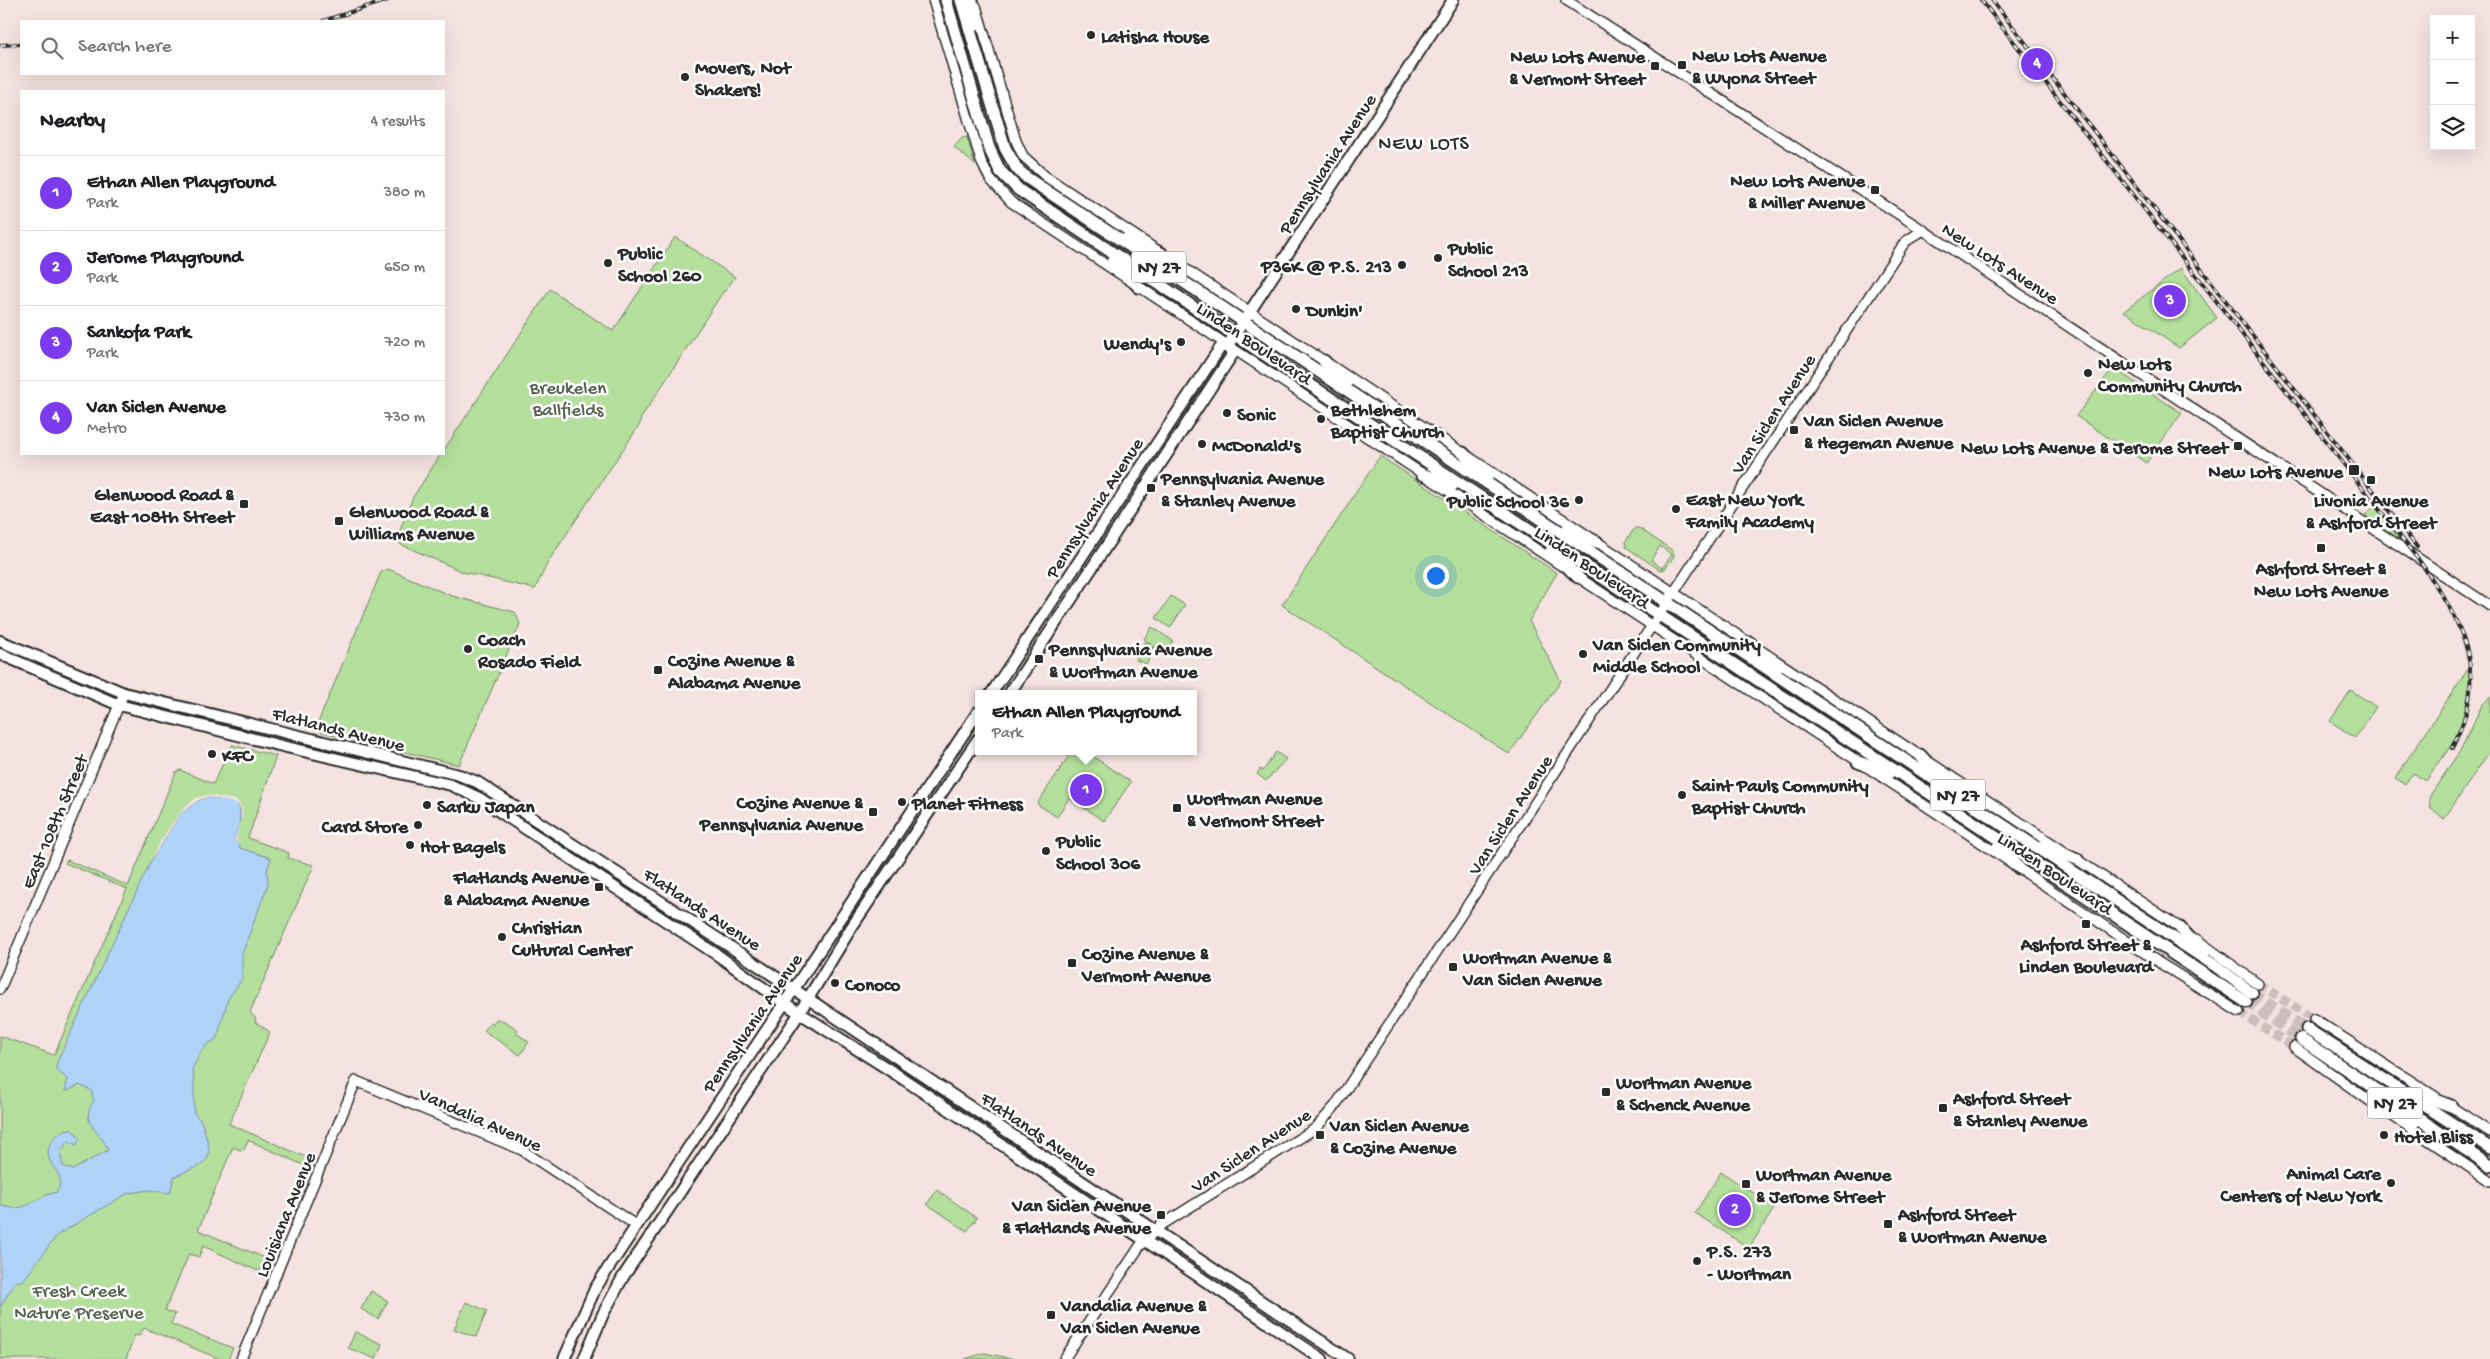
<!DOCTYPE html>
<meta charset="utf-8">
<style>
:root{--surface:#fff;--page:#f6f6f6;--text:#202124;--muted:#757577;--line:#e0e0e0;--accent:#7c3aed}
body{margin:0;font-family:"Gochi Hand",sans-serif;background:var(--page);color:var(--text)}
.controls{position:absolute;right:15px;top:15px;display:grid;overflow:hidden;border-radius:0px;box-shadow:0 5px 20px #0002}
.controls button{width:45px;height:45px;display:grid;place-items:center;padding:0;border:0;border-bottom:1px solid var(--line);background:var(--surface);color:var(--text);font:25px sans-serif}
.you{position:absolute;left:1435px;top:575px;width:18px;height:18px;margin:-12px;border:4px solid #fff;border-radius:50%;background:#1a73e8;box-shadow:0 0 0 8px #1a73e833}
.badge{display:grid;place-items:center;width:32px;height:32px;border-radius:50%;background:var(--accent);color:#fff;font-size:16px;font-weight:700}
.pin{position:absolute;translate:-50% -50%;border:2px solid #fff;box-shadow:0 1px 5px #0006}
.popup{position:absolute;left:975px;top:690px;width:222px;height:65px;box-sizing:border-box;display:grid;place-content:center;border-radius:0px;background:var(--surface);filter:drop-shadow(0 1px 4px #0005);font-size:16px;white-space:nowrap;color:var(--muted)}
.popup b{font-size:19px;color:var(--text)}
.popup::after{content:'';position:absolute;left:50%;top:100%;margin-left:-10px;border:10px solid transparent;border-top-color:var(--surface)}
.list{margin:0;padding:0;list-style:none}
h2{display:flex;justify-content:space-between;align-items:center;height:65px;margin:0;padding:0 20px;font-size:21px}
h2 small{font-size:16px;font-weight:400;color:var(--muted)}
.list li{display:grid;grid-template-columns:32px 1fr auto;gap:15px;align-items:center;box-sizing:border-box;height:75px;padding:0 20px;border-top:1px solid var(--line)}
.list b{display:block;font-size:19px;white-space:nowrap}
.list p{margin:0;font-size:16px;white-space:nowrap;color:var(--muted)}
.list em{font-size:16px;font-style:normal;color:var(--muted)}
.icon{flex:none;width:28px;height:28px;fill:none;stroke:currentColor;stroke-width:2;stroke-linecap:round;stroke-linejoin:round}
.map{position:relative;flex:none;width:2490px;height:1359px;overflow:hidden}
.search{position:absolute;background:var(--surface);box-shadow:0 5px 20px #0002;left:20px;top:20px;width:425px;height:55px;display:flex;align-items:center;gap:12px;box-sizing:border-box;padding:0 18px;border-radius:0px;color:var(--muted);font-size:19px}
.panel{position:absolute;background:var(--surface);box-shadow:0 5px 20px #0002;left:20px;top:90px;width:425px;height:365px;border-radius:0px}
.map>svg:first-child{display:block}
</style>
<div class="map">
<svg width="2490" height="1359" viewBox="0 0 2490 1359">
<rect width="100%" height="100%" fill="#f4e3e1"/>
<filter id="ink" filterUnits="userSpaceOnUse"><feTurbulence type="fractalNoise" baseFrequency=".02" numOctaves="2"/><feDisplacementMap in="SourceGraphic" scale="10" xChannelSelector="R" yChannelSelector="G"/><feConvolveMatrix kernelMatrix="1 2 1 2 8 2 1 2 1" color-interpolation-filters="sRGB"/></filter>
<g filter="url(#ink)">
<g fill="#b4df9c" stroke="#708564" fill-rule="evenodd">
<polygon points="967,137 975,165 954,147 962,138"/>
<polygon points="675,237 735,277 726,290 723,292 641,418 640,424 548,562 535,589 463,572 400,544 397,537 413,497 441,454 444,454 444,450 550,289 613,331"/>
<polygon points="2181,268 2217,318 2179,348 2124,311"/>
<polygon points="2113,368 2182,413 2146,463 2076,416"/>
<polygon points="1380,456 1557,573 1529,621 1561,681 1509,754 1282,605"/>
<polygon points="2375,506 2401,539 2401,541 2365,515"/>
<path d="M1635 528H1639L1673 551 1674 556 1665 569 1660 570 1626 547 1625 542ZM1660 546 1672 555 1662 568 1651 560Z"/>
<polygon points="388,569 452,596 515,612 520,624 459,765 321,732 317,725 381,572"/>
<polygon points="1171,596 1185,605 1170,628 1156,618"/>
<polygon points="1152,627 1173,641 1166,651 1164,649 1162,651 1153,646 1147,664 1136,660 1144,642 1151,644 1144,639"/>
<path d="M2468 669C2484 708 2446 752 2426 781L2413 773 2405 784 2395 778Z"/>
<polygon points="2351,690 2376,707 2355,738 2330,721"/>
<polygon points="2490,697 2490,751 2444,819 2430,807 2429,797 2460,751 2482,705"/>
<path d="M232 745 276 756 248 838 289 853 288 858 313 865V867L250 1012 256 1019 255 1022 270 1032 229 1124 315 1161 312 1169 248 1140 243 1151 233 1147 198 1230 265 1258 260 1272 203 1246 199 1257 189 1254 165 1310 175 1314 171 1324 233 1348 228 1359H220L144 1328 139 1336 135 1335 126 1359H0V1298L13 1277H20L54 1231 122 1188 144 1185 164 1188 168 1172 196 1159 205 1146 189 1106 188 1068 265 883 259 860 239 852 231 839 237 810 218 801 204 802 184 818 163 868 128 937 67 1068 75 1079 93 1088C97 1102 92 1102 93 1112 94 1128 103 1137 112 1148L107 1154 68 1178 59 1195 27 1213 8 1209 0 1217V1036L54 1055 127 889 65 863 67 860 128 886 176 772 180 770 213 784Z"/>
<polygon points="1072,751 1085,751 1131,782 1104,821 1069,798 1057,817 1037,804"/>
<polygon points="1276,752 1286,759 1266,781 1257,774 1260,769 1263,771"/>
<path d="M496 1019C505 1020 511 1025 518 1030L516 1033 529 1042 520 1055 484 1031 490 1022 493 1024Z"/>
<polygon points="1721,1172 1775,1207 1749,1248 1695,1213"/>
<polygon points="937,1190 977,1218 967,1231 927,1204"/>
<polygon points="371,1291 388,1301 378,1319 361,1309"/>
<polygon points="466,1302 487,1311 476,1337 454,1329"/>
<polygon points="355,1332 382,1344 376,1359 348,1348"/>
<polygon points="984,1353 1015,1359 965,1359"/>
</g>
<path fill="#b0d4f9" stroke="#7b90a7" d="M208 797 238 803C243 817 238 827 234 840L239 844 240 848 271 858 267 871 268 884 242 954V979L228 999 217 1038 203 1048 192 1069 194 1079V1113C205 1125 202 1125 207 1140 216 1168 192 1166 174 1177L170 1193 150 1190 128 1193 57 1235 23 1281H16L0 1307V1205C26 1215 34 1197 57 1192 58 1189 61 1184 60 1181 60 1173 54 1169 51 1163 42 1148 56 1130 71 1129L80 1138 76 1145 69 1141 60 1151 63 1166 73 1170 108 1150C103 1133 77 1122 94 1101L91 1090 79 1085 65 1092 68 1079 56 1070 57 1062 151 861 180 814 197 801Z"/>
<polygon fill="#f4e3e1" points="208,795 235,800 240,804 243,814 236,839 239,844 234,840 241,820 241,811 238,804 208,797 197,801 180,814 151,861 160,842 180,812 196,798"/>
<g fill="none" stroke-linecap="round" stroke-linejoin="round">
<g stroke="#ccbebd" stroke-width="9" stroke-dasharray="9 4.5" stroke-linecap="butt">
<polyline points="2258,984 2314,1019"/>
<polyline points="2239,1012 2294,1047"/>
</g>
<g stroke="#ccbebd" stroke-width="11" stroke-dasharray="11 5.5" stroke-linecap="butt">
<polyline points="2252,993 2307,1029"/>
<polyline points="2246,1002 2301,1039"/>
</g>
<g stroke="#2b2b2b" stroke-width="12">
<g id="tertiary">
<polyline points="933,0 981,161 990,179 1011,202 1562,566"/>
<polyline points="1566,0 1923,230 2490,606"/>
<polyline points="976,6 1016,141 1023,156 1045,176 2062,850"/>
<polyline points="1572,573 1961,829 2158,962 2239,1012"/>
<polyline points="2073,857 2185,931"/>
<polyline points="2196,939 2258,984"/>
<polyline points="0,989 124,693"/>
<polyline points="2314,1019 2436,1097"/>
<polyline points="2294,1047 2373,1103 2490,1181"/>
<polyline points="2447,1104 2490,1132"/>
<polyline points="241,1359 356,1081 522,1150 637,1226"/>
<polyline points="1064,1359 1140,1246 1160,1226 1316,1128 1335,1106 1905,242 1923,230"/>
</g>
</g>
<g stroke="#2b2b2b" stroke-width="14">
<g id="secondary">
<polyline points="0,641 124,693 459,775 477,782 726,944 1348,1359"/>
<polyline points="0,654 119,705 282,746 451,785 479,798 719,956 784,1003 896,1074 1322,1359"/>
</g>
</g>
<g stroke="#2b2b2b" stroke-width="14">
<g id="primary">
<polyline points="991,694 1220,348 1228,345 1453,0"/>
<polyline points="1009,694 1232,355 1228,345"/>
<polyline points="564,1359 595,1289 609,1267 978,712"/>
<polyline points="584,1359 603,1314 623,1277 795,1020 851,928 978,739"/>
</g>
</g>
<g stroke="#2b2b2b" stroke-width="15">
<g id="trunk">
<polyline points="946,0 989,148 1000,171 1019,190 1247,343 2246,1002"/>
<polyline points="961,0 1005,148 1017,169 1027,178 2217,967 2252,993"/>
<polyline points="972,0 974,26"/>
<polyline points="1126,239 1161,253"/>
<polyline points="1113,260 1139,287"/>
<polyline points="1324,361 1346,386"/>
<polyline points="1463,453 1487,478"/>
<polyline points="1422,474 1453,485"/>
<polyline points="1566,530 1597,542"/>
<polyline points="1551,551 1578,577"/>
<polyline points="1750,643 1776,669"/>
<polyline points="1920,755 1943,781"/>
<polyline points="1858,762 1889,773"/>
<polyline points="1998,846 2019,868"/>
<polyline points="2043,846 2077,859"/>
<polyline points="2180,928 2204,953"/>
<polyline points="2307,1029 2490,1148"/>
<polyline points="2301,1039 2490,1166"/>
<polyline points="2416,1093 2451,1106"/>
<polyline points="2384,1111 2415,1122"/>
</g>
</g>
<use href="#tertiary" stroke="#fff" stroke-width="9"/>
<use href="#secondary" stroke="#fff" stroke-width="10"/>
<use href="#primary" stroke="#fff" stroke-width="10"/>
<use href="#trunk" stroke="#fff" stroke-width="11"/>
<g stroke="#2b2b2b" stroke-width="4">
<g id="rail">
<path d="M1981 0 2421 563C2465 627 2490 673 2452 748"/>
<polyline points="1992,0 2417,547"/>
<polyline points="323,21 388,0"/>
<polyline points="0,45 21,44"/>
</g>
</g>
<use href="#rail" stroke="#fff" stroke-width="2" stroke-dasharray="5.5" stroke-linecap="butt"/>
</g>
</g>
<g fill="#2b2b2b" stroke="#fff" stroke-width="2">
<circle cx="1091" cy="35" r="5"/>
<rect x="1677" y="60" width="10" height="10" rx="2.5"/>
<rect x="1650" y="61" width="10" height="10" rx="2.5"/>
<circle cx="685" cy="77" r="5"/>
<rect x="1870" y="185" width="10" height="10" rx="2.5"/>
<circle cx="1438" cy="258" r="5"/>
<circle cx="608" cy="263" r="5"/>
<circle cx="1402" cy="265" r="5"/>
<circle cx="1296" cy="309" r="5"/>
<circle cx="1181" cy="342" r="5"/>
<circle cx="2088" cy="373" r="5"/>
<circle cx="1227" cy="413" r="5"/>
<circle cx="1321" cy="419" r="5"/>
<rect x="1789" y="425" width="10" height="10" rx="2.5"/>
<circle cx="1202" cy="444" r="5"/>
<rect x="2233" y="441" width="10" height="10" rx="2.5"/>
<rect x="2348" y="464" width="12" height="12" rx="2.5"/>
<rect x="2366" y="475" width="10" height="10" rx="2.5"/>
<rect x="1146" y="483" width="10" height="10" rx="2.5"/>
<circle cx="1579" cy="500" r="5"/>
<rect x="239" y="499" width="10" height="10" rx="2.5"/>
<circle cx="1676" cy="509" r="5"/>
<rect x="334" y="516" width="10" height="10" rx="2.5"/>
<rect x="2316" y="543" width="10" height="10" rx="2.5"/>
<circle cx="468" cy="649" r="5"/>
<circle cx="1583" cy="654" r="5"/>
<rect x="1034" y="654" width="10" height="10" rx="2.5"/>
<rect x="653" y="665" width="10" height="10" rx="2.5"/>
<circle cx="212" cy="754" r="5"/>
<circle cx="1682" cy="795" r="5"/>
<circle cx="902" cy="802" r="5"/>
<circle cx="427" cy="805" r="5"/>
<rect x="1172" y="803" width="10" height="10" rx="2.5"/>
<rect x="868" y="807" width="10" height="10" rx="2.5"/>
<circle cx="418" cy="825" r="5"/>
<circle cx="410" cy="845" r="5"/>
<circle cx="1046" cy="851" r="5"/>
<rect x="594" y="882" width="10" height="10" rx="2.5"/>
<rect x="2081" y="919" width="10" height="10" rx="2.5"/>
<circle cx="502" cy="937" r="5"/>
<rect x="1067" y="958" width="10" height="10" rx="2.5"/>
<rect x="1448" y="962" width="10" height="10" rx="2.5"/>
<circle cx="835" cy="983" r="5"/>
<rect x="1601" y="1087" width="10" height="10" rx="2.5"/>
<rect x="1938" y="1103" width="10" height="10" rx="2.5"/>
<rect x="1315" y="1130" width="10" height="10" rx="2.5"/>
<circle cx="2384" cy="1135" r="5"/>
<circle cx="2391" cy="1183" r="5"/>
<rect x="1741" y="1179" width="10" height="10" rx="2.5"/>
<rect x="1156" y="1210" width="10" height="10" rx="2.5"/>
<rect x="1883" y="1219" width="10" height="10" rx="2.5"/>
<circle cx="1697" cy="1261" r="5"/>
<rect x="1046" y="1310" width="10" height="10" rx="2.5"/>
</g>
<g text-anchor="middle" stroke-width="5" stroke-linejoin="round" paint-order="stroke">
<g fill="#fff" stroke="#6b6b6b" stroke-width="1">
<rect x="1131.5" y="251.5" width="55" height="31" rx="4"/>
<rect x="1930.5" y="779.5" width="55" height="31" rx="4"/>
<rect x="2367.5" y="1087.5" width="55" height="31" rx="4"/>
</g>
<g font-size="18" font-weight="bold" fill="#2b2b2b">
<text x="1159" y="273">NY 27</text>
<text x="1958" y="801">NY 27</text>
<text x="2395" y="1109">NY 27</text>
</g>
<g font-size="19" font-weight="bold" fill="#2b2b2b" stroke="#fff" text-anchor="start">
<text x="1101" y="42">Latisha House</text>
<text x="1692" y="61">New Lots Avenue<tspan x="1692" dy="22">&amp; Wyona Street</tspan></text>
<text x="1645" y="62" text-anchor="end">New Lots Avenue<tspan x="1645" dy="22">&amp; Vermont Street</tspan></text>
<text x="695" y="73">Movers, Not<tspan x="695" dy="22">Shakers!</tspan></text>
<text x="1865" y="186" text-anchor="end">New Lots Avenue<tspan x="1865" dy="22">&amp; Miller Avenue</tspan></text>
<text x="1448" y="254">Public<tspan x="1448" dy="22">School 213</tspan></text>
<text x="618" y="259">Public<tspan x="618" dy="22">School 260</tspan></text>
<text x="1392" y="272" text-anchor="end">P36K @ P.S. 213</text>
<text x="1306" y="316">Dunkin'</text>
<text x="1171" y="349" text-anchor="end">Wendy's</text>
<text x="2098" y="369">New Lots<tspan x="2098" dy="22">Community Church</tspan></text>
<text x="1331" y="415">Bethlehem<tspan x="1331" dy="22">Baptist Church</tspan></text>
<text x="1237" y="420">Sonic</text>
<text x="1804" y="426">Van Siclen Avenue<tspan x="1804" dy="22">&amp; Hegeman Avenue</tspan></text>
<text x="1212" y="451">McDonald's</text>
<text x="2228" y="453" text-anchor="end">New Lots Avenue &amp; Jerome Street</text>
<text x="2343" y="477" text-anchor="end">New Lots Avenue</text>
<text x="1161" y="484">Pennsylvania Avenue<tspan x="1161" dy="22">&amp; Stanley Avenue</tspan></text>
<text x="234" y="500" text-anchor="end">Glenwood Road &amp;<tspan x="234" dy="22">East 108th Street</tspan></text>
<text x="1686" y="505">East New York<tspan x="1686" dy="22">Family Academy</tspan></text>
<text x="2371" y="506" text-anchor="middle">Livonia Avenue<tspan x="2371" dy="22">&amp; Ashford Street</tspan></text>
<text x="1569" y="507" text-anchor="end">Public School 36</text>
<text x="349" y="517">Glenwood Road &amp;<tspan x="349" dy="22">Williams Avenue</tspan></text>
<text x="2321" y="574" text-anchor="middle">Ashford Street &amp;<tspan x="2321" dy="22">New Lots Avenue</tspan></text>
<text x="478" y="645">Coach<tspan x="478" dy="22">Rosado Field</tspan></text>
<text x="1593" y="650">Van Siclen Community<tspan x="1593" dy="22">Middle School</tspan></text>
<text x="1049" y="655">Pennsylvania Avenue<tspan x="1049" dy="22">&amp; Wortman Avenue</tspan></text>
<text x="668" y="666">Cozine Avenue &amp;<tspan x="668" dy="22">Alabama Avenue</tspan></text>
<text x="222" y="761">KFC</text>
<text x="1692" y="791">Saint Pauls Community<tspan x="1692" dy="22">Baptist Church</tspan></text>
<text x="1187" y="804">Wortman Avenue<tspan x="1187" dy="22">&amp; Vermont Street</tspan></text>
<text x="863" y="808" text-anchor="end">Cozine Avenue &amp;<tspan x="863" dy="22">Pennsylvania Avenue</tspan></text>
<text x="912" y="809">Planet Fitness</text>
<text x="437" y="812">Sarku Japan</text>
<text x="408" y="832" text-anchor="end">Card Store</text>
<text x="1056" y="847">Public<tspan x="1056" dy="22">School 306</tspan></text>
<text x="420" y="852">Hot Bagels</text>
<text x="589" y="883" text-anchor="end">Flatlands Avenue<tspan x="589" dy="22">&amp; Alabama Avenue</tspan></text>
<text x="512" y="933">Christian<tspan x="512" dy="22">Cultural Center</tspan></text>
<text x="2086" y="950" text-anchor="middle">Ashford Street &amp;<tspan x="2086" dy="22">Linden Boulevard</tspan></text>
<text x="1082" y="959">Cozine Avenue &amp;<tspan x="1082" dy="22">Vermont Avenue</tspan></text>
<text x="1463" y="963">Wortman Avenue &amp;<tspan x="1463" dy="22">Van Siclen Avenue</tspan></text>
<text x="845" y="990">Conoco</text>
<text x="1616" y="1088">Wortman Avenue<tspan x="1616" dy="22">&amp; Schenck Avenue</tspan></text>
<text x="1953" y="1104">Ashford Street<tspan x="1953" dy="22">&amp; Stanley Avenue</tspan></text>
<text x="1330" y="1131">Van Siclen Avenue<tspan x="1330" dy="22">&amp; Cozine Avenue</tspan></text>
<text x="2394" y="1142">Hotel Bliss</text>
<text x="2381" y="1179" text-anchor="end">Animal Care<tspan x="2381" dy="22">Centers of New York</tspan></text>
<text x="1756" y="1180">Wortman Avenue<tspan x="1756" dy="22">&amp; Jerome Street</tspan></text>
<text x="1151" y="1211" text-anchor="end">Van Siclen Avenue<tspan x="1151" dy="22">&amp; Flatlands Avenue</tspan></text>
<text x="1898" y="1220">Ashford Street<tspan x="1898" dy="22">&amp; Wortman Avenue</tspan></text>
<text x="1707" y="1257">P.S. 273<tspan x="1707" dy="22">- Wortman</tspan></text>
<text x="1061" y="1311">Vandalia Avenue &amp;<tspan x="1061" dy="22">Van Siclen Avenue</tspan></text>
</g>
<g font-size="19" fill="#2b2b2b" stroke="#fff">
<text transform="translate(1326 163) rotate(-57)" y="7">Pennsylvania Avenue</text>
<text transform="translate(2001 262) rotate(33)" y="7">New Lots Avenue</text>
<text transform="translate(1255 342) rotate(34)" y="7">Linden Boulevard</text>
<text transform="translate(1772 413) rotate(-57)" y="7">Van Siclen Avenue</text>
<text transform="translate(1093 507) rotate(-57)" y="7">Pennsylvania Avenue</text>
<text transform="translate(1593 566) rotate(34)" y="7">Linden Boulevard</text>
<text transform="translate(339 728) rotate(14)" y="7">Flatlands Avenue</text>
<text transform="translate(1509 814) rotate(-57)" y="7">Van Siclen Avenue</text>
<text transform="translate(53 821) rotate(-67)" y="7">East 108th Street</text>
<text transform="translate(2056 872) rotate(34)" y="7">Linden Boulevard</text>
<text transform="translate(703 908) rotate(33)" y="7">Flatlands Avenue</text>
<text transform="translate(751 1022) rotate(-56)" y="7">Pennsylvania Avenue</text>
<text transform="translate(481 1118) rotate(24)" y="7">Vandalia Avenue</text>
<text transform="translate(1040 1133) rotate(34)" y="7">Flatlands Avenue</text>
<text transform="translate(1250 1149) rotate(-33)" y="7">Van Siclen Avenue</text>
<text transform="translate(284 1214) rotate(-68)" y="7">Louisiana Avenue</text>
</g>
<g font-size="19" fill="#54614d" stroke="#fff">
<text x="568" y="393">Breukelen<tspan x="568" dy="22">Ballfields</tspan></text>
<text x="79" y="1296">Fresh Creek<tspan x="79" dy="22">Nature Preserve</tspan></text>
</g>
<g font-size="20" letter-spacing="1" fill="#2b2b2b" stroke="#fff">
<text x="1424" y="149">NEW LOTS</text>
</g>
</g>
</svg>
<div class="controls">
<button>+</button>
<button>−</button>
<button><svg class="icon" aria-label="layers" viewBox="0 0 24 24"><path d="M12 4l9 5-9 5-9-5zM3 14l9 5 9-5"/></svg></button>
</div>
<div class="you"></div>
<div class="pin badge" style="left:1086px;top:790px">1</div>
<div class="popup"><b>Ethan Allen Playground</b>Park</div>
<div class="pin badge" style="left:1735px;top:1210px">2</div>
<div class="pin badge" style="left:2170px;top:301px">3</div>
<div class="pin badge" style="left:2037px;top:64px">4</div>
<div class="search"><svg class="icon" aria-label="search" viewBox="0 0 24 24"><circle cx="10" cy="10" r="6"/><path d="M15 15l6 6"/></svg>Search here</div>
<section class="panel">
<h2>Nearby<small>4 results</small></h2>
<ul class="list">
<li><span class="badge">1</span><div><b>Ethan Allen Playground</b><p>Park</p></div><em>380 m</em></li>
<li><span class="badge">2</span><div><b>Jerome Playground</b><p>Park</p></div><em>650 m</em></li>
<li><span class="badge">3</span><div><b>Sankofa Park</b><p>Park</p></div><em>720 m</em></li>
<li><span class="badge">4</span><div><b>Van Siclen Avenue</b><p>Metro</p></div><em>730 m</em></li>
</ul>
</section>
</div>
